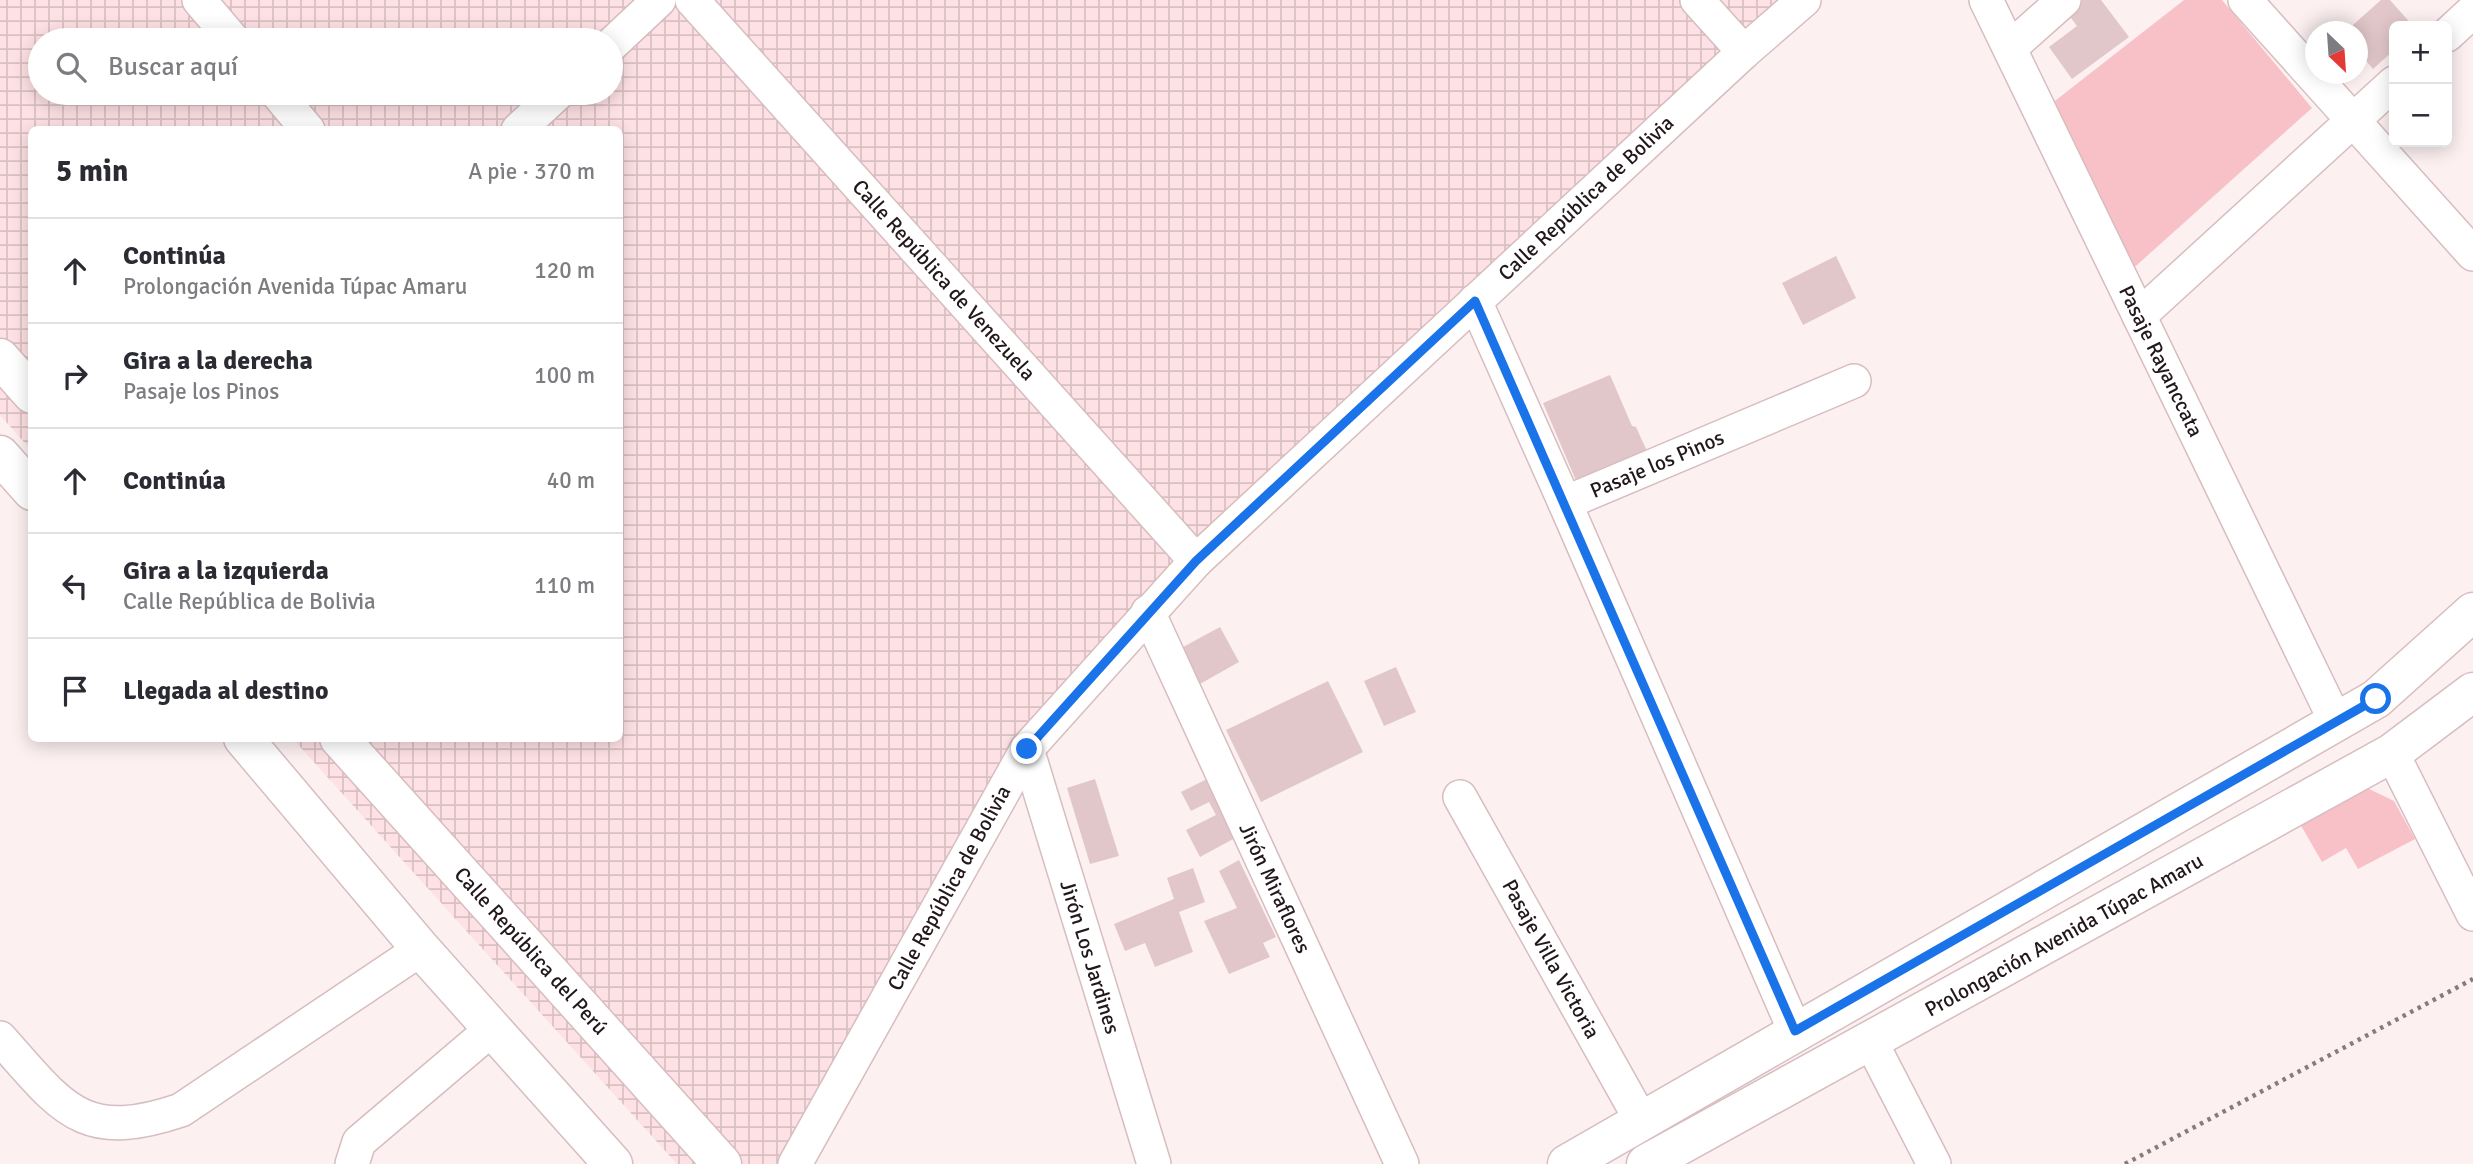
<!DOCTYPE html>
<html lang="es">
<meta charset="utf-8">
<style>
:root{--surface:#fff;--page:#f2f2f3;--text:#2b2b33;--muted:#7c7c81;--line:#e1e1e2}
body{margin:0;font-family:Signika,sans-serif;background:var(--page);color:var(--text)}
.controls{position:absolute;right:21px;top:21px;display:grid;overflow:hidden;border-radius:10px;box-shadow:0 4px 18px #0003}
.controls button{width:63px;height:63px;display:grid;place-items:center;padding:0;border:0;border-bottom:2px solid var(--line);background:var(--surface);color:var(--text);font:35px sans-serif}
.compass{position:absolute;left:2305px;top:21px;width:63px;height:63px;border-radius:50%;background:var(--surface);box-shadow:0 4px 18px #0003;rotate:155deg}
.stop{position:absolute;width:21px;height:21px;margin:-16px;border:5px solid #1a73e8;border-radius:50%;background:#fff}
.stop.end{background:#1a73e8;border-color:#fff;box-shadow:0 2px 7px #0008}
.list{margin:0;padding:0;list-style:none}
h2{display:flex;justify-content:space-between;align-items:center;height:91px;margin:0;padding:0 28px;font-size:30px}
h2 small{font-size:23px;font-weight:400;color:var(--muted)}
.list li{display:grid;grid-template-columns:46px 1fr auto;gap:21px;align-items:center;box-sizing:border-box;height:105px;padding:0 28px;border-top:2px solid var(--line)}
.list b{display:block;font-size:26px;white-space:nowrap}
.list p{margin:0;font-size:23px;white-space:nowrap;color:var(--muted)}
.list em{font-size:23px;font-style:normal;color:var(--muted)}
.icon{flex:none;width:38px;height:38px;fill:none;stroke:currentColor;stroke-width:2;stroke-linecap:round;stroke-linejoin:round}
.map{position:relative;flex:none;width:2473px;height:1164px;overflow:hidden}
.search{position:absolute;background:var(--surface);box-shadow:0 4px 18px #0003;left:28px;top:28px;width:595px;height:77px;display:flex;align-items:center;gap:18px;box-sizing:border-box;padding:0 24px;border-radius:38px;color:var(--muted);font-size:26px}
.panel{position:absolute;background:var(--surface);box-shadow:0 4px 18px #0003;left:28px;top:126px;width:595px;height:616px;border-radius:10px}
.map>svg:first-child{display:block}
</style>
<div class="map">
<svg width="2473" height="1164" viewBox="0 0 2473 1164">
<defs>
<pattern id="industrial-grid" width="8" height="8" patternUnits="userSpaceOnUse" patternTransform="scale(1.75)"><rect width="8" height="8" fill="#fee1e4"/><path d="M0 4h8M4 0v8" fill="none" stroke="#d9c0c3"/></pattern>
</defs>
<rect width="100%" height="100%" fill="#fcf0f1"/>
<path fill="url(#industrial-grid)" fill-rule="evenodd" d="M0 0H1813L1045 725 806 1164H677L293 739 620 738V130H32L31 450 0 415ZM40 40H611V93H40Z"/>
<g fill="#f7c1c7">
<polygon points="2184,0 2222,0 2312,108 2128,273 2051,104"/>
<polygon points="2363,786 2394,801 2415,839 2358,869 2346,848 2322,862 2299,822"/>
</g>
<g fill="#e2c7ca">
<polygon points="2079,0 2101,0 2129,37 2072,79 2049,47 2077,26 2065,10"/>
<polygon points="2381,0 2390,0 2413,26 2394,26 2394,50 2373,69 2358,51 2358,32 2345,32"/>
<polygon points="1836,256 1856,298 1803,325 1782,283"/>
<polygon points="1610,375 1632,426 1636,427 1651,460 1580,490 1543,403"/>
<polygon points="1220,627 1239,662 1191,689 1172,653"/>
<polygon points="1396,667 1416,712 1384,726 1364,681"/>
<polygon points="1328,681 1363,752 1261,802 1226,730"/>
<polygon points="1217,774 1248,831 1200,857 1186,830 1216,815 1209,802 1191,811 1181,792"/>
<polygon points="1095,779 1119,856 1090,864 1067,788"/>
<polygon points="1239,860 1276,937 1263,943 1270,957 1229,974 1204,921 1237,908 1219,871"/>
<polygon points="1193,868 1205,902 1179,912 1193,952 1155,967 1145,943 1125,951 1114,924 1174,899 1167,878"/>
</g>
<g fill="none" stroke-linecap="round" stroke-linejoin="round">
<g stroke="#d7bdbf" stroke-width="36">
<g id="street">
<polyline points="199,0 233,40"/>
<polyline points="692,0 1196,561"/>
<polyline points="1697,0 1744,52"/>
<polyline points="1986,0 2336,722"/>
<polyline points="2245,0 2473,254"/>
<polyline points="2447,35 2473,11"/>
<polyline points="611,45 659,0"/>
<polyline points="2010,48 2064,0"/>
<polyline points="277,93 308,130"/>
<polyline points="518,130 558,93"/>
<polyline points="1475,301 1565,503"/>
<polyline points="2139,316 2394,83"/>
<polyline points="1148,612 1402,1164"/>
<polyline points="1027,749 1154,1164"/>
<polyline points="2392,753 2473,914"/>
<polyline points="1460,797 1641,1120"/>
<polyline points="1795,1031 1565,503 1854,381"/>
<path d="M0 1038C62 1107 81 1144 181 1110L421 949"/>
<polyline points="1871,1042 1934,1164"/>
<polyline points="352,1164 359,1142 492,1029"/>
<polyline points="795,1164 1027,749 1196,561 1744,52 1804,0"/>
</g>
</g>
<g stroke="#d7bdbf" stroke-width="41">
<g id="secondary">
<polyline points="1567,1164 2376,699 2473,612"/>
<polyline points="1646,1164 2392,753 2473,692"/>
</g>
</g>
<g stroke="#d7bdbf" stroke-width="41">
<g id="primary">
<polyline points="0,358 32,394"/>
<polyline points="0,455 32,491"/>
<polyline points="243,738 421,949 613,1164"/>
<polyline points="339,738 722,1164"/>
</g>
</g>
<polyline stroke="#877c7d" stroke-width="4.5" stroke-dasharray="3.5 5" stroke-linecap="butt" points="2125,1164 2473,979"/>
<use href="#street" stroke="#fff" stroke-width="33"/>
<use href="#secondary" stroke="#fff" stroke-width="38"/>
<use href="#primary" stroke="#fff" stroke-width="38"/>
</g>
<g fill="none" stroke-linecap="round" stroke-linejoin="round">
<polyline stroke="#1a73e8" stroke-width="9" points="1027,749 1196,561 1475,301 1795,1031 2376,699"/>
</g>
<g text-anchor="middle" stroke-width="5" stroke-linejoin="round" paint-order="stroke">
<g font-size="21" fill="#221819" stroke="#fff">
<text transform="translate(1586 198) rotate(-43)" y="7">Calle República de Bolivia</text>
<text transform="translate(944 280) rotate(48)" y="7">Calle República de Venezuela</text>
<text transform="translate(2161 361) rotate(64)" y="7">Pasaje Rayanccata</text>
<text transform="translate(1657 464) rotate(-23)" y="7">Pasaje los Pinos</text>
<text transform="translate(949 888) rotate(-61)" y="7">Calle República de Bolivia</text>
<text transform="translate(1275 888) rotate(65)" y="7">Jirón Miraflores</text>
<text transform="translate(2064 935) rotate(-29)" y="7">Prolongación Avenida Túpac Amaru</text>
<text transform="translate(531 951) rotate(48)" y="7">Calle República del Perú</text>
<text transform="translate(1090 957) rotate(73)" y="7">Jirón Los Jardines</text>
<text transform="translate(1551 959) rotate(61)" y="7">Pasaje Villa Victoria</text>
</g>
</g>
</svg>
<div class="controls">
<button>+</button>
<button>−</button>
</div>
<svg class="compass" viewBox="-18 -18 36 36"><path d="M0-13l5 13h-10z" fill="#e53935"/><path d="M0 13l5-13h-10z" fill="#7c7c81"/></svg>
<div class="stop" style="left:2376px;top:699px"></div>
<div class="stop end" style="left:1027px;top:749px"></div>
<div class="search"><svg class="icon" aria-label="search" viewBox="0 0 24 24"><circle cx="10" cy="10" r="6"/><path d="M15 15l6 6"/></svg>Buscar aquí</div>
<section class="panel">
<h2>5 min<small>A pie · 370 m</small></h2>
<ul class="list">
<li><svg class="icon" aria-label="ahead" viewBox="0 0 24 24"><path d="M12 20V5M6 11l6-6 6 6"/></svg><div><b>Continúa</b><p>Prolongación Avenida Túpac Amaru</p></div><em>120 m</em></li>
<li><svg class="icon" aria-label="right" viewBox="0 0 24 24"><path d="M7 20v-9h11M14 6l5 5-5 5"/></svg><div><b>Gira a la derecha</b><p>Pasaje los Pinos</p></div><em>100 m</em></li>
<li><svg class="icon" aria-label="ahead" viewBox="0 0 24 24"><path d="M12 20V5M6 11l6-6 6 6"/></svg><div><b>Continúa</b></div><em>40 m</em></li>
<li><svg class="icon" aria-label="left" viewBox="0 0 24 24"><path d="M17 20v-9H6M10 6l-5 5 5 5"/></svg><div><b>Gira a la izquierda</b><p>Calle República de Bolivia</p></div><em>110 m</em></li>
<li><svg class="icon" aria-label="arrive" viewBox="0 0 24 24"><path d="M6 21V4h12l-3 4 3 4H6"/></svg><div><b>Llegada al destino</b></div></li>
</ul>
</section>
</div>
